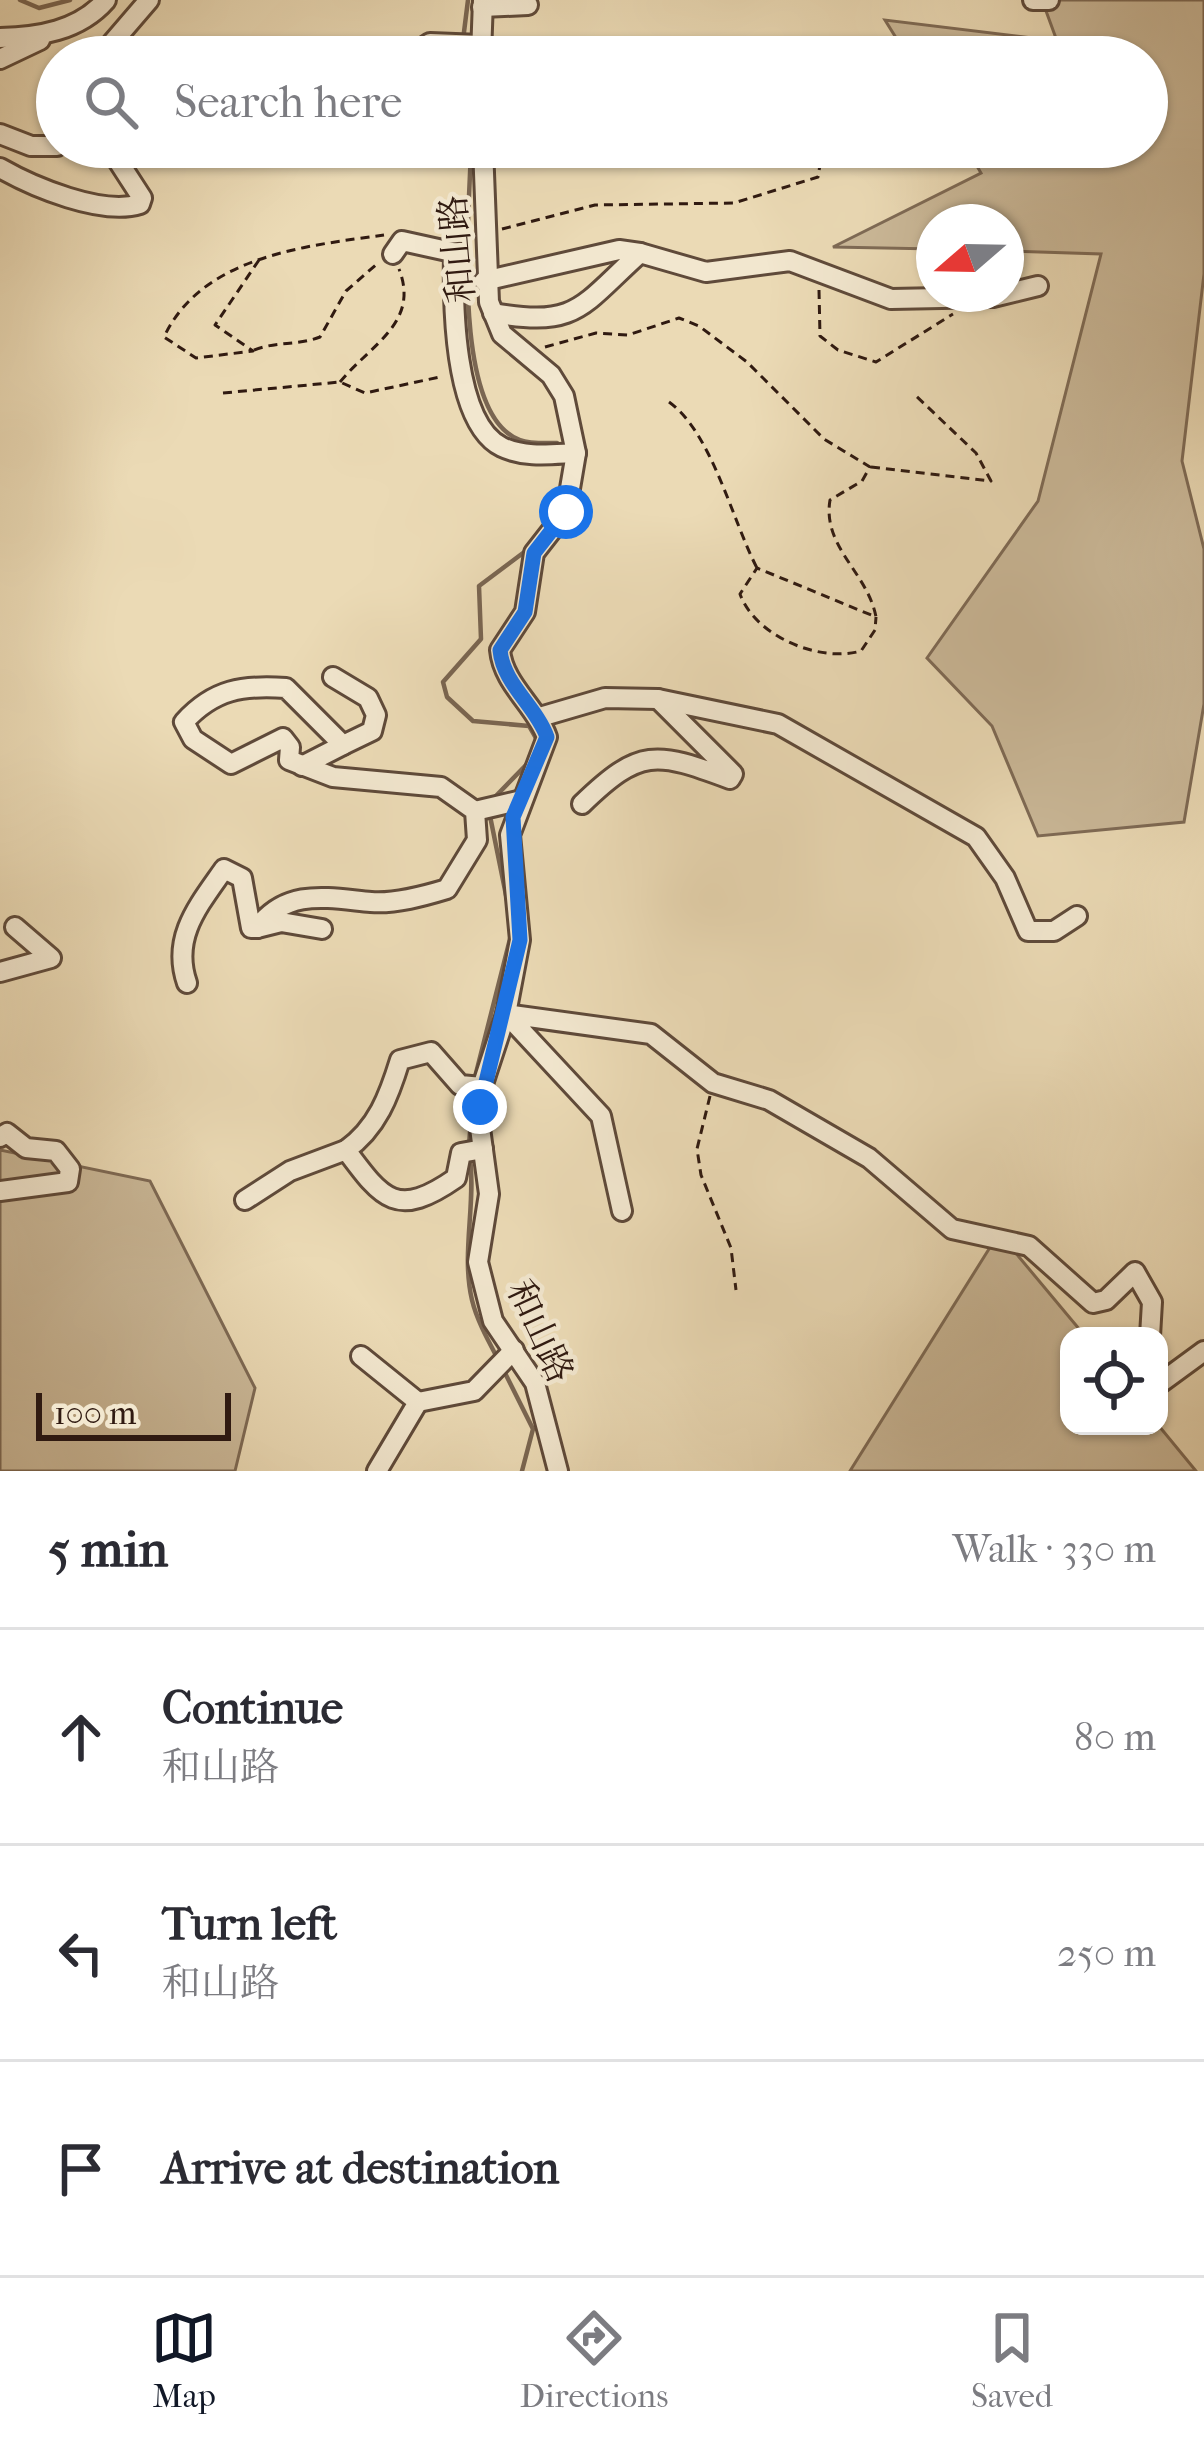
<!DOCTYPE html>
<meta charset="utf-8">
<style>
:root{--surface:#fff;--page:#f7f7f7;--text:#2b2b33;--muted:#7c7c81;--line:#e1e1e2;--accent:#111827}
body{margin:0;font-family:"IM FELL French Canon","Noto Serif TC",serif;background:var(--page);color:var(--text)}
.controls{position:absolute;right:36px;bottom:36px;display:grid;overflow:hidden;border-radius:24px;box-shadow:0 3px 9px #0004}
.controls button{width:108px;height:108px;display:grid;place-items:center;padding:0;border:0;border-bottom:3px solid var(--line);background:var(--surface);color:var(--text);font:60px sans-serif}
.compass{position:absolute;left:916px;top:204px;width:108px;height:108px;border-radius:50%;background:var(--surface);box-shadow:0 3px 9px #0004;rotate:250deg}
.scale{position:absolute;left:36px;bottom:30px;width:195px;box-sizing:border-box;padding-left:12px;border:6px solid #301a11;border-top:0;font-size:33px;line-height:42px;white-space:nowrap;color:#301a11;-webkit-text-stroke:9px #f2e7cf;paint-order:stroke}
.stop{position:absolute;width:36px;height:36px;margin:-27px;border:9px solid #1a73e8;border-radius:50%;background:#fff}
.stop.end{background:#1a73e8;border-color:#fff;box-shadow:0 3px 12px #0008}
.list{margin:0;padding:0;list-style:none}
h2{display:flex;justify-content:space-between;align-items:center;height:156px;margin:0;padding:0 48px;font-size:51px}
h2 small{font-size:39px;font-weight:400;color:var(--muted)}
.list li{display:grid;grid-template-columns:78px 1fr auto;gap:36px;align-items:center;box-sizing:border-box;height:216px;padding:0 48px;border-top:3px solid var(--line)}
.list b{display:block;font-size:45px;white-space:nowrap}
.list p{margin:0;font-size:39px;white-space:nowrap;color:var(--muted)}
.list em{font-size:39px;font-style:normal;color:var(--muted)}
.icon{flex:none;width:66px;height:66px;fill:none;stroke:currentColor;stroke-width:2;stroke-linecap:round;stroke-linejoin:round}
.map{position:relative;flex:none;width:1204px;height:1471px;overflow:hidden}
.search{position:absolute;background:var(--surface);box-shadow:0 3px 9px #0004;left:36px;right:36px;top:36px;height:132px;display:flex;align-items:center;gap:30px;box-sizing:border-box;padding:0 42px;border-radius:66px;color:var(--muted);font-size:45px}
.sheet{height:804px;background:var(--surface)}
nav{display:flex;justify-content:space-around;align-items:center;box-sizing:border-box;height:168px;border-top:3px solid var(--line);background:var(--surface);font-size:33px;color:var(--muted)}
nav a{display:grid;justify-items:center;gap:6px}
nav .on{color:var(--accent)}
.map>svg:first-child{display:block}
</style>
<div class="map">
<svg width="1204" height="1471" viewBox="0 0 1204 1471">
<rect width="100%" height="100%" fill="#ebdab5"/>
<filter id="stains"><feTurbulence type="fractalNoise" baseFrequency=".00167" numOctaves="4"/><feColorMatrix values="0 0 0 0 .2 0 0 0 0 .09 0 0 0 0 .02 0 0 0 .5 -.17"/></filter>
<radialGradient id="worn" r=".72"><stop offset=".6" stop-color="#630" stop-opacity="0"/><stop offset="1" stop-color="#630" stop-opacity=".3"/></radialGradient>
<g fill="#cbb999" stroke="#7e6a55" stroke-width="3">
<polygon points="1042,0 1204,0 1204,274 1182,461 1204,549 1204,704 1184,822 1038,836 992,726 927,658 1038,501 1101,254 1006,251 1006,222 934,222 934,249 833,247 981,173 966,147 1147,147 1147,57 908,57 885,20 1057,41"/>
<polygon points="0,1150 150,1181 255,1388 235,1471 0,1471"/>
<polygon points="999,1233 1085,1336 1069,1336 1069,1426 1159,1426 1196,1471 850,1471"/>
</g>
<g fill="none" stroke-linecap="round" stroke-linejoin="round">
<g stroke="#7a6652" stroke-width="4.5">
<polyline points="20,0 39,8 70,0"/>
<polyline points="463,40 468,0"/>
<path d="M471 147C470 208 449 414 520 440 530 444 546 443 557 443L560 448"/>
<polyline points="527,550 479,586 481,639 443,682 447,697 473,721 529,726 537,740"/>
<polyline points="492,800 529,762"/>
<polyline points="489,811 507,900"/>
<polyline points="474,1081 511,935"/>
<polyline points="469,1146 473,1092"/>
<path d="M470 1157C476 1205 461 1254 472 1300 477 1321 489 1342 499 1361"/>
<polyline points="504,1371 533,1429 522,1471"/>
</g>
<g stroke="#5f4a3a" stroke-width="24">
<g id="minor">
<polyline points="1033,0 1049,0"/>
<polyline points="482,7 528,5"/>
<path d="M0 38C38 37 79 31 106 0"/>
<polyline points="397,49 415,53 430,43 481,45"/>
<polyline points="481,55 483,0"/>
<polyline points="100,57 149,0"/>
<polyline points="0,59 40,40"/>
<polyline points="0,134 31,146 57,146"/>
<path d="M483 147 489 302 502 334 551 375 564 396 576 453 566 512 534 553 525 612 500 650C503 684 536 706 547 737L510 835 520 940 506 1014 482 1087 480 1128 489 1194 478 1262 493 1321 535 1383 558 1471"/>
<path d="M0 168C33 187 102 216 140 204L142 198 109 147"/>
<polyline points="393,254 402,241 461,254"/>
<path d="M454 254C453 301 453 423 502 447 525 458 552 454 576 453"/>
<polyline points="484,281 619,250 640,253"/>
<path d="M493 313C578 328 581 306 640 253L706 272 790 261 891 299 993 297 1038 286"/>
<polyline points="540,717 605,698 658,699 778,724 976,837 1005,878 1028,931 1054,931 1077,916"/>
<polyline points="302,766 343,745"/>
<path d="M582 804C640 748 655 751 730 779L733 774 658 699"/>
<polyline points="475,811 522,800"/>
<polyline points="257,928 281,922 322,929"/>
<polyline points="0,972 51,958 15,927"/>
<path d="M187 983C171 937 199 905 224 869L242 878 251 928H257C287 888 327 898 371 902 395 904 424 896 447 889L477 840 475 811 441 787 333 777 289 760 290 747 283 738 231 764 193 739 184 722C214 689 243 685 286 688L343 745 372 731 376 715 368 698 333 677"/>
<polyline points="0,1137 7,1133 26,1148 56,1151 70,1169 68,1182 0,1191"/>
<path d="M346 1150C377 1128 389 1096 400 1060L431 1052 460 1085 482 1087"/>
<path d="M245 1200 290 1171 346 1150C383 1200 397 1219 456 1178L461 1153 483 1149"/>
<polyline points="622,1211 601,1116 506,1014 651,1034 713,1083 769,1100 869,1158 952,1229 1029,1246 1093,1303 1106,1300 1135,1272 1152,1302 1150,1336"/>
<polyline points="361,1356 418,1402 377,1471"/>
<polyline points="1159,1384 1204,1351"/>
<polyline points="418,1402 474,1391 514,1350"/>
</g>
</g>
<g stroke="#301a11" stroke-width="3" stroke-dasharray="9 6" stroke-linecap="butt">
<polyline points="921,147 933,155"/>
<polyline points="502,229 595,205 734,203 818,177 820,165 804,147"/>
<path d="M259 260 215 325 253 351 196 358 164 337C202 256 305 246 384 235"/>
<polyline points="819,290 820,336 838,350 876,362 953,314"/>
<path d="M545 347 596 333 628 335 679 318 699 326 747 362 824 439 870 467 862 481 830 500C822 547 868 573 876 617L757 568 740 594C755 636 819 663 861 651L875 630 876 617"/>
<path d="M254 350C277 341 297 346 320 337L346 291 378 263"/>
<path d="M340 382C371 344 420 323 399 269"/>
<polyline points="223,393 340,382 365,393 440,377"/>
<path d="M669 402C712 433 732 520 757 568"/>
<polyline points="871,467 991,481 976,453 913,393"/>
<polyline points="710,1096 697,1149 701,1175 731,1248 736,1290"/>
</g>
<use href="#minor" stroke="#f2e7cf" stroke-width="18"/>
</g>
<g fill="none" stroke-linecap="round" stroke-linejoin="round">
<path stroke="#1a73e8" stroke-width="15" d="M480 1107 520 940 513 817 547 737C536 706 503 684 500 650L525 612 534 553 566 512"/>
</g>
<g text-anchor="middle" stroke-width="9" stroke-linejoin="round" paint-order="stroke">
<g font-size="36" fill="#301a11" stroke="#f2e7cf">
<text transform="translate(456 249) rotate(-95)" y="13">和山路</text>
<text transform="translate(541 1331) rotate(65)" y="13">和山路</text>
</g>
</g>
<rect width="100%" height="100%" filter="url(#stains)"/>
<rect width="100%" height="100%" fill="url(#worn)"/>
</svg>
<div class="controls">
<button><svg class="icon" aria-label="locate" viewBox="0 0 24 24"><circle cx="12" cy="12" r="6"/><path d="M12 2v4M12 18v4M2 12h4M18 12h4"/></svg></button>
</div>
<svg class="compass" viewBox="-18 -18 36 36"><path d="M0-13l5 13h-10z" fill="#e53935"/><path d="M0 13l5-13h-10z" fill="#7c7c81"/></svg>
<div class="scale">100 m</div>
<div class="stop" style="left:566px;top:512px"></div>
<div class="stop end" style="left:480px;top:1107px"></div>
<div class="search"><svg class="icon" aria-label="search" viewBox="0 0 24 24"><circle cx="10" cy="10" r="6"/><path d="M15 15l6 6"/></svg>Search here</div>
</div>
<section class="sheet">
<h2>5 min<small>Walk · 330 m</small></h2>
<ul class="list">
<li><svg class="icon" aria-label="ahead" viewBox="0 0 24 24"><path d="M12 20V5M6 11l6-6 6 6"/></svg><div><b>Continue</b><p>和山路</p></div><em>80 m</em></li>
<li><svg class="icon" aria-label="left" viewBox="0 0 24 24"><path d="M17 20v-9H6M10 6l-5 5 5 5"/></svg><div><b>Turn left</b><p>和山路</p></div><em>250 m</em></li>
<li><svg class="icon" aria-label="arrive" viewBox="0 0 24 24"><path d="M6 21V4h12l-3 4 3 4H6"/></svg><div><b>Arrive at destination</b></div></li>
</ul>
</section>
<nav>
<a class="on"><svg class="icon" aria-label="map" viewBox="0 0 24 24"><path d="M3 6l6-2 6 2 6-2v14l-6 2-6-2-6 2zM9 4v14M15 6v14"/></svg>Map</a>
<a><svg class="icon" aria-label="directions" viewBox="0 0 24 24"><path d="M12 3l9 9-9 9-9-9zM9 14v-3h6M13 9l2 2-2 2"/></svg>Directions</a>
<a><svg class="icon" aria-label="saved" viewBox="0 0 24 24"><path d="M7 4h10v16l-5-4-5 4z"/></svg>Saved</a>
</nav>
